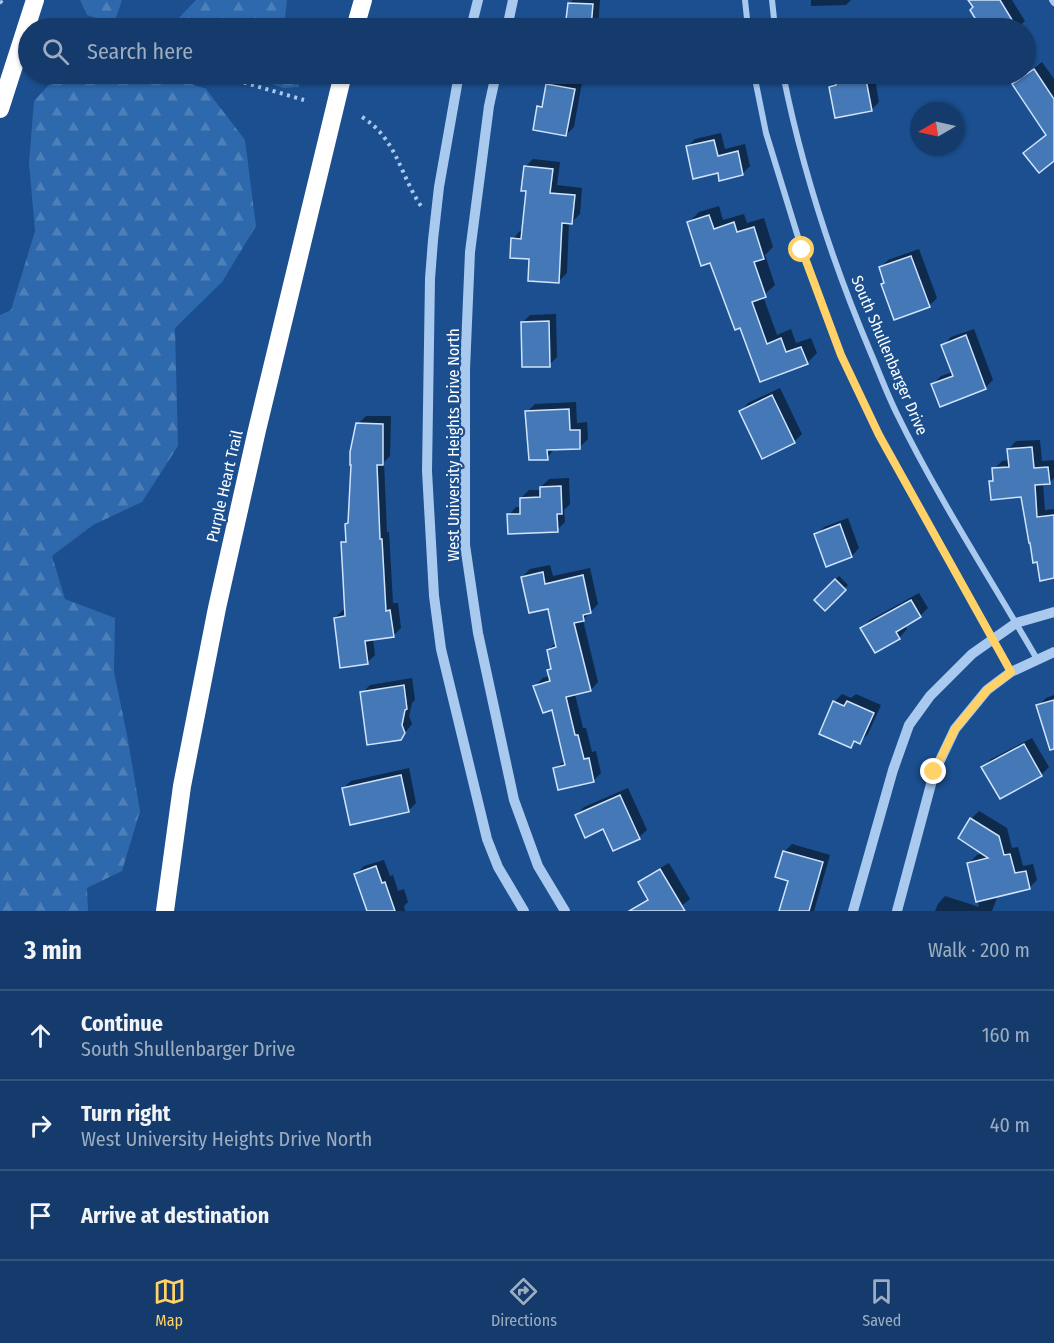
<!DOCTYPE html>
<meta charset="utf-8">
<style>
:root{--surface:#143b6b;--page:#214673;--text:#f1f3f6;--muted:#9dadc1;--line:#33557e;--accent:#ffd166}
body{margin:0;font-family:"Fira Sans Condensed",sans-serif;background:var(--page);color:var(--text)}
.compass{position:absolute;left:910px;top:102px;width:54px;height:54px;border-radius:50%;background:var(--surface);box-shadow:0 2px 4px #0004;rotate:261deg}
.stop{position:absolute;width:18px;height:18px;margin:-14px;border:4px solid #ffd166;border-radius:50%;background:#fff}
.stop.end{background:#ffd166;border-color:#fff;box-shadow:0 2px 6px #0008}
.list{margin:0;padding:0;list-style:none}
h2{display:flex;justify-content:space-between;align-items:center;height:78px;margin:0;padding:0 24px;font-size:26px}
h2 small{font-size:20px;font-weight:400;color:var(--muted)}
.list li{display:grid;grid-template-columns:39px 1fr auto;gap:18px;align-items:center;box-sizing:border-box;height:90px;padding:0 24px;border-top:2px solid var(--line)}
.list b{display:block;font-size:22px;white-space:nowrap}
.list p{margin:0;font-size:20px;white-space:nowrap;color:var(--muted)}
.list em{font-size:20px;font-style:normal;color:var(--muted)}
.icon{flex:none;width:33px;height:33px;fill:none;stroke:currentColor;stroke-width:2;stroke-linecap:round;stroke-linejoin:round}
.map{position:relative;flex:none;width:1054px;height:911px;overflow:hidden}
.search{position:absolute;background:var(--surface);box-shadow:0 2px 4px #0004;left:18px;right:18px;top:18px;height:66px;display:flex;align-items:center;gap:15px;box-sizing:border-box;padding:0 21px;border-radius:33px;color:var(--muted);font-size:22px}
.sheet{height:348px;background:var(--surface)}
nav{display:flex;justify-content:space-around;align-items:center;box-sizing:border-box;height:84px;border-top:2px solid var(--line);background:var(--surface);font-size:16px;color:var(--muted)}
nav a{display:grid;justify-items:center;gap:3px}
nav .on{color:var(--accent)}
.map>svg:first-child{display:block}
</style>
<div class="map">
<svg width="1054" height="911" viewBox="0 0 1054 911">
<defs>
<pattern id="forest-firs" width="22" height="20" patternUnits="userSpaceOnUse" patternTransform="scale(1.5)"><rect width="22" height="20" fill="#2e69ad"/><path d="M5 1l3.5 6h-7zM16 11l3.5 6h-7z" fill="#4d80b9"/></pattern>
</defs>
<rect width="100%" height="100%" fill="#1b4f8f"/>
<g fill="url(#forest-firs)">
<polygon points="80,0 122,0 114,24 87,15"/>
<polygon points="196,0 287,0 285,18 290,28 169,28"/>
<polygon points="59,74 163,74 206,89 245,140 256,226 222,282 175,328 178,446 142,502 93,525 52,556 65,599 115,618 114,672 127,735 140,811 122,871 87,888 88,911 0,911 0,315 11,310 35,231 29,163 34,101"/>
<polygon points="244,74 300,74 299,87 283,88"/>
</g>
<g fill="#0007">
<polygon points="573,0 600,0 598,28 556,28 564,21 567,21 569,3"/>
<polygon points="811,0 851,0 846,5 811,6"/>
<polygon points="970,0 1012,0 1025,21 1017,28 983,28 972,10 975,7"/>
<polygon points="1042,62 1054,79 1054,161 1047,134 1014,84"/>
<polygon points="835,74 874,74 879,102 872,109 830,87 837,81"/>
<polygon points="556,77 582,82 574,127 566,135 538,107 545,101 548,85"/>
<polygon points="721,133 725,149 745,144 750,166 742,174 719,171 687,147 695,139"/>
<polygon points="533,159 560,162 557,185 582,188 580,214 572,222 569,222 567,273 559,281 531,258 513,239 520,231 523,231 527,190 525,167"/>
<polygon points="719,206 723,220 744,214 747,223 764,218 773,247 765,255 775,285 763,296 777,335 791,329 796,343 811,338 817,353 807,363 761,380 741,326 711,262 689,222 699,212"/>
<polygon points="919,249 937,298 929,306 886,282 880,268 888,260"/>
<polygon points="556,314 557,357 549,365 522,323 530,315"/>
<polygon points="974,329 993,380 985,388 933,384 941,376 953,372 943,345 951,337"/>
<polygon points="780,388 802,434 794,442 741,411 748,403"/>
<polygon points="576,402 577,423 587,422 588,439 580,447 555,448 547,458 527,412 535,404"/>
<polygon points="366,416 391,416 390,456 384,462 387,532 389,532 393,603 398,603 401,628 393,636 373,639 375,655 367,663 335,618 343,610 347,610 342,543 348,538 358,424"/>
<polygon points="1040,440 1042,461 1054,460 1054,478 1049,483 1043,483 1045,510 1054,509 1054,577 1022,495 991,482 995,478 994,469 1002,461 1009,460 1009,449 1016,441"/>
<polygon points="569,478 570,504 564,510 565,522 557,530 509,515 516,507 521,507 521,498 529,490 542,490 541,487 549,479"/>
<polygon points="848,518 859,548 852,556 816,535 824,527"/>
<polygon points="550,565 553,576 590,568 598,604 583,620 598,682 591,690 575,694 583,728 586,728 592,752 596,751 601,773 593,781 555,768 566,760 554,709 535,686 543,678 550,676 549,670 552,666 548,650 557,642 549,608 522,577 530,569"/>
<polygon points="839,576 848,585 825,609 816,600"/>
<polygon points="919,593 928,608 920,616 905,625 907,629 900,637 876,651 862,628 870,620"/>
<polygon points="412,678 415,700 412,703 409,716 412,724 401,738 362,693 370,685"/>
<polygon points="842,694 851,698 856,694 881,705 868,734 860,742 857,740 851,746 834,702"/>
<polygon points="1054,695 1054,733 1038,706 1046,698"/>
<polygon points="1032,738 1049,767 1041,775 983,767 991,759"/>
<polygon points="409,768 416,803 408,811 343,788 351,781"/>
<polygon points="628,788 647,830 639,837 604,827 576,815 584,807"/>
<polygon points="979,811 1007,828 1012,848 1018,847 1023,866 1033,864 1037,880 1029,888 998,895 992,911 935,911 938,904 945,896 979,907 969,863 977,855 984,853 971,819"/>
<polygon points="792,844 830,855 814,911 781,911 790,880 784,852"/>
<polygon points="384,860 390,876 393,875 398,891 404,889 408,902 404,906 405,911 368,911 356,874 364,866"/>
<polygon points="669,863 690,899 675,911 643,911 640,906 649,897 640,883 648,875"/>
</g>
<g fill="#4478b7" stroke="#cfe3fa" stroke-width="1.5">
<polygon points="968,0 1000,0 1017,28 981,28 970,10 973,7"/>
<polygon points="568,3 593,4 591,28 565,28"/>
<polygon points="1034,69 1054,99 1054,161 1039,173 1023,153 1046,135 1012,84"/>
<polygon points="834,74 865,74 872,111 835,118 829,87 836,85"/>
<polygon points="546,84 575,89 566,136 533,130 537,106 542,107"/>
<polygon points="714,140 718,156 738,151 743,175 719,181 718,173 693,179 686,146"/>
<polygon points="524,166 553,169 550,193 575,195 572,224 562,223 559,283 528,281 529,259 510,258 511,238 521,239 526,191 521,191"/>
<polygon points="709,215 714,229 734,222 737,232 754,227 764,259 754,262 766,297 752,302 767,344 781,338 786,352 801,347 808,364 760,382 740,328 735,330 710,263 701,266 687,222"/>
<polygon points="911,256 930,307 894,320 881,284 884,283 879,267"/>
<polygon points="549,321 550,367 522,367 521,322"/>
<polygon points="966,335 986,389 940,407 931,384 953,376 941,345"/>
<polygon points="772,395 795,443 762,459 739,411"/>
<polygon points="569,409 570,430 580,430 580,449 547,450 548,460 529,460 525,411"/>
<polygon points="356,423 383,424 383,465 377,465 380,539 382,539 386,611 390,610 394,637 365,641 368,664 340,668 334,618 345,616 341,542 346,542 345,524 348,523 351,465 350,465 350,452"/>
<polygon points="1032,447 1034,468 1048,467 1050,484 1035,485 1037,517 1054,515 1054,578 1040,581 1037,562 1033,563 1030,543 1029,543 1021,497 991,500 989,481 993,481 992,468 1009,467 1007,449"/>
<polygon points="561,486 562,514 557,514 558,532 508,534 507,514 520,514 520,498 540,497 540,487"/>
<polygon points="840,524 852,557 826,567 814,534"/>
<polygon points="543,572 545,584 583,575 591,613 583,615 584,621 574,623 591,691 566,697 575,735 578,735 584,759 589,758 594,782 558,790 553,768 565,765 552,710 543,713 533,686 550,681 547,670 551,669 547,650 556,647 548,609 529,613 521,577"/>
<polygon points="835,579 846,590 825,611 814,600"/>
<polygon points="911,600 921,617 896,632 900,639 875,653 860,628"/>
<polygon points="404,685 407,709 405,710 402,725 405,733 401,740 367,745 360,692"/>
<polygon points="1054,700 1054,749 1050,750 1036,705"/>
<polygon points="833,701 844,706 847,701 874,713 860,744 854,741 851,748 819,734"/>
<polygon points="1024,744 1042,776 1000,799 981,767"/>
<polygon points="401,775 409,812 350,825 342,788"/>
<polygon points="620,795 640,839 613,851 603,829 585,838 575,815"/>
<polygon points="970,818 999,836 1004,855 1010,854 1015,873 1026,871 1030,889 976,902 967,863 988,858 958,838"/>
<polygon points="783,851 823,862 809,911 779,911 788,881 775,877"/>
<polygon points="376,866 382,883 385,882 395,911 367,911 354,874"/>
<polygon points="660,869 685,911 629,911 648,900 638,882"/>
</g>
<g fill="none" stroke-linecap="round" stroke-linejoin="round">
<g stroke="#a9c9ee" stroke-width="4" stroke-dasharray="3 4.5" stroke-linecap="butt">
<polyline points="0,1 3,4"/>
<polyline points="57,24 80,28"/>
<polyline points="215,74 304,100"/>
<path d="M362 117C397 139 400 175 421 206"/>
</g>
<g stroke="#a9c9ee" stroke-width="6">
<polyline points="745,0 748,28"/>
<polyline points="772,0 775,28"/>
<polyline points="1052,0 1054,3"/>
<polyline points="754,74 766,133 802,250 841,355 879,435 1011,672"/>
<path d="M783 74C802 169 832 261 870 351 879 372 887 394 897 414 938 498 990 578 1037 659"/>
</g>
<g stroke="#a9c9ee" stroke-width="10">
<polyline points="471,28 478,0"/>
<polyline points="507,28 513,0"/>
<polyline points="459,74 439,187 433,240 430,279 427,471 434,596 441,649 487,839 498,867 524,911"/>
<polyline points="496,74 489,106 470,252 465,370 465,545 478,633 514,800 538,866 565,911"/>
<polyline points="853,911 893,770 909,725 930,696 972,654 1016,623 1054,612"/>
<polyline points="897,911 934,773 955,729 987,690 1011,672 1054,652"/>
</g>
<g stroke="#fff" stroke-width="18">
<polyline points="355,28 363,0"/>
<polyline points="0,109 35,0"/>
<polyline points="165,911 182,786 217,608 257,430 343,74"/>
</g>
</g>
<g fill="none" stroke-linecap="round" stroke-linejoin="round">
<polyline stroke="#ffd166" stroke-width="8" points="802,250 841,355 879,435 1011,672 987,690 955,729 934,772"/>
</g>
<g text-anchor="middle" stroke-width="4.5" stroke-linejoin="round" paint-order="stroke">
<g font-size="16" fill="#fff" stroke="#1b4f8f">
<text transform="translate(890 355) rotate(67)" y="6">South Shullenbarger Drive</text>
<text transform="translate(453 445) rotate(-90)" y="6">West University Heights Drive North</text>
<text transform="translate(224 486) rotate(-77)" y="6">Purple Heart Trail</text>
</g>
</g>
</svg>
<svg class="compass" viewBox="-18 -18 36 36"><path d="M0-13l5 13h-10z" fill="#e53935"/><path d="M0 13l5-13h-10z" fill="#9dadc1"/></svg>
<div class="stop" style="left:802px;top:250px"></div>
<div class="stop end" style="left:934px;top:772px"></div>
<div class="search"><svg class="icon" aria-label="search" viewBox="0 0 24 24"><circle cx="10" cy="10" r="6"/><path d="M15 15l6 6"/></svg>Search here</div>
</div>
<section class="sheet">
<h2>3 min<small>Walk · 200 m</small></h2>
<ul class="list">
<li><svg class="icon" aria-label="ahead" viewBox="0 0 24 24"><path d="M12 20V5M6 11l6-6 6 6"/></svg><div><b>Continue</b><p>South Shullenbarger Drive</p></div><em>160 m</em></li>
<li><svg class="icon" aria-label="right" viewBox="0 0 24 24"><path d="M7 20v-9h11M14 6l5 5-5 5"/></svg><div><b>Turn right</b><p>West University Heights Drive North</p></div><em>40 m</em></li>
<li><svg class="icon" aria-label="arrive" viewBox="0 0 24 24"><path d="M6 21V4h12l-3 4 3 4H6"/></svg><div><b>Arrive at destination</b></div></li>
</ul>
</section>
<nav>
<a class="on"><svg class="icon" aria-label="map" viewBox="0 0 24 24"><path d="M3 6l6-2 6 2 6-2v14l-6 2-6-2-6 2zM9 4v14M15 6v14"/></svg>Map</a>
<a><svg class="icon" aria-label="directions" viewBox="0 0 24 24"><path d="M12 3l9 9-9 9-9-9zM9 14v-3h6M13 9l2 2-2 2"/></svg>Directions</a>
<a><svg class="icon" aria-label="saved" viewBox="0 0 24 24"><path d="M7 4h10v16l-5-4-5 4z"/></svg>Saved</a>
</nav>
